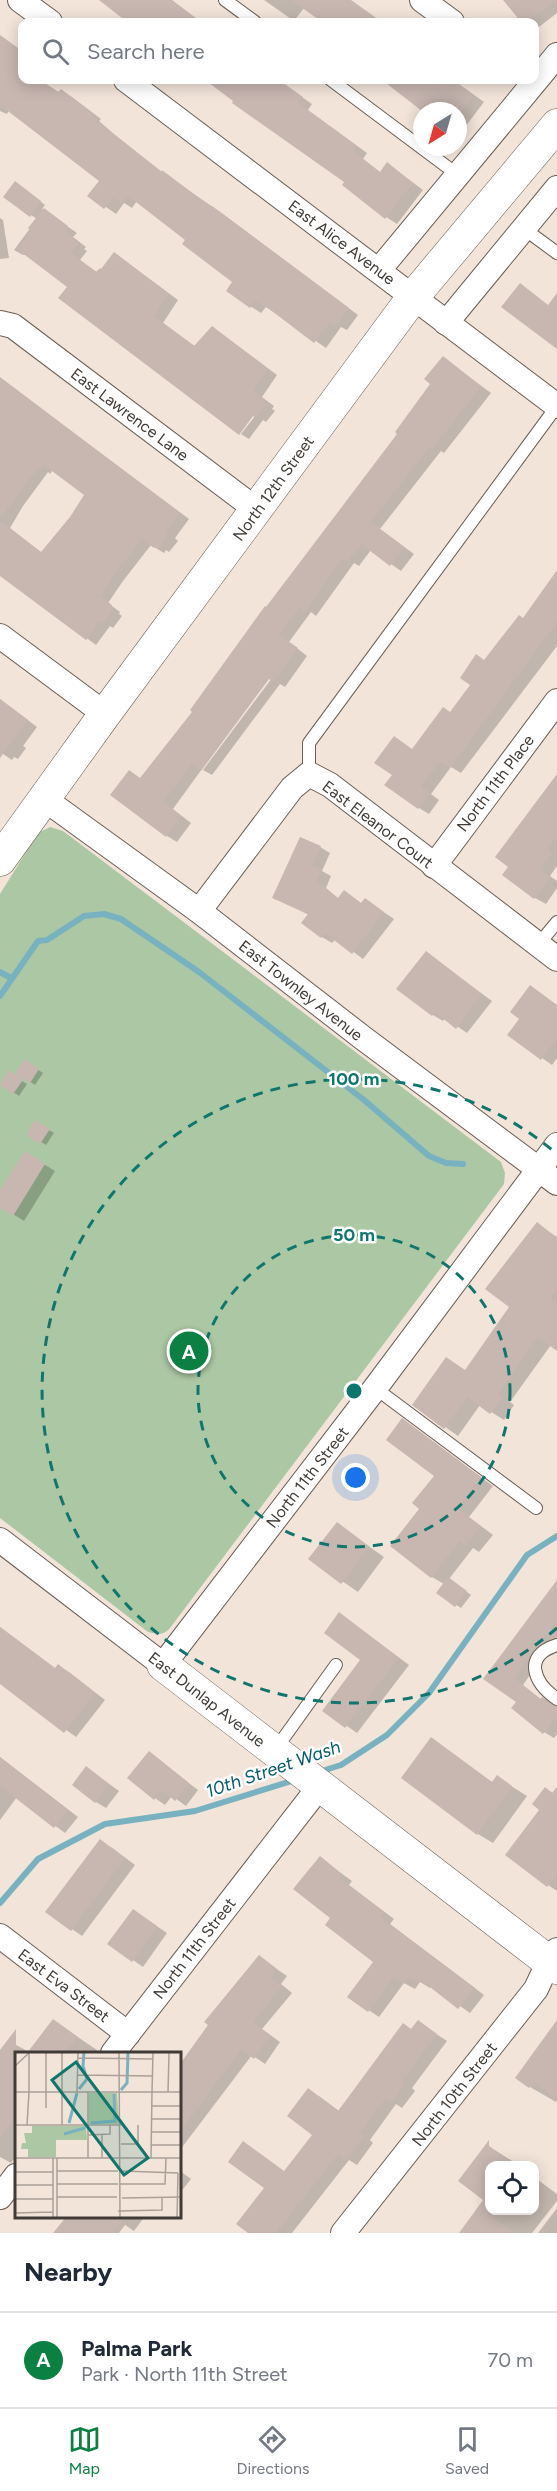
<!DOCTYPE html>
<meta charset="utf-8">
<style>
:root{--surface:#fff;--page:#f6f6f7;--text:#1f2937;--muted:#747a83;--line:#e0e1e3;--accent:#0b8043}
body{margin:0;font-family:Figtree,sans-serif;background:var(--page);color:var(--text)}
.controls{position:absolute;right:18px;bottom:18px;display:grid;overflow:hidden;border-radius:12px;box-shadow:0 3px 15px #0003}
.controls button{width:54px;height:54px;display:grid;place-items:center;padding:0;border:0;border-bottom:2px solid var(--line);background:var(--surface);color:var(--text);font:30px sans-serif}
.compass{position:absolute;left:413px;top:102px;width:54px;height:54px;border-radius:50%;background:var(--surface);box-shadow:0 3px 15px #0003;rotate:217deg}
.you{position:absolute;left:356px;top:1478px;width:21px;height:21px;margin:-15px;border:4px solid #fff;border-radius:50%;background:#1a73e8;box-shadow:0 0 0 9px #1a73e833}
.badge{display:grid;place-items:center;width:39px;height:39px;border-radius:50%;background:var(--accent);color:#fff;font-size:20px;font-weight:700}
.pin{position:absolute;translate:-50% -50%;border:3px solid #fff;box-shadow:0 2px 6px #0006}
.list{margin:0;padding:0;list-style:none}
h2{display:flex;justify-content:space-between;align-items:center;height:78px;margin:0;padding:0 24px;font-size:26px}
h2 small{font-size:20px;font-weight:400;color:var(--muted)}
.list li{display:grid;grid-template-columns:39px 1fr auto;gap:18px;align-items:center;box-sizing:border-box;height:96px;padding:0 24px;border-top:2px solid var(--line)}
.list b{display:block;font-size:22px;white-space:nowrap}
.list p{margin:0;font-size:20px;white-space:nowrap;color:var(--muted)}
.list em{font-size:20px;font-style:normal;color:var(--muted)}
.icon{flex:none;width:33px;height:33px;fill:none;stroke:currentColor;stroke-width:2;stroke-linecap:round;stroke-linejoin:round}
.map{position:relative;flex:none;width:557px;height:2233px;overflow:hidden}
.search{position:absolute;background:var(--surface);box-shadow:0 3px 15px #0003;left:18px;right:18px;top:18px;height:66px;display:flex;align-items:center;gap:15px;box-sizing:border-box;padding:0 21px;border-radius:12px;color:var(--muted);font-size:22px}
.sheet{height:174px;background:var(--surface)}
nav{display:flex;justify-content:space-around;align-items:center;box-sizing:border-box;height:84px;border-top:2px solid var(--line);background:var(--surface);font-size:16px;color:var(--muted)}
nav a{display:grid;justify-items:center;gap:3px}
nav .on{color:var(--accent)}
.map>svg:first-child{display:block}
</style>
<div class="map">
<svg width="557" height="2233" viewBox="0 0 557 2233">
<rect width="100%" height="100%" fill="#f2e4d9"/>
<path fill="#acc7a3" d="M50 827 63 831 501 1162 505 1173 504 1184 170 1628C163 1636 158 1634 148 1632L0 1518V894L35 838 40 832Z"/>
<g fill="#0003" fill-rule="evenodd">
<polygon points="101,0 172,0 201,22 129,22"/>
<polygon points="264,0 350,0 379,22 325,22 304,8 294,21"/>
<polygon points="505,0 557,0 557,13 535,30 534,22 523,22"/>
<polygon points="0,35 22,51 22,80 40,80 60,93 62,91 72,97 101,119 99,121 114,134 162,172 223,214 358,315 347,330 341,327 326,348 266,307 261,313 250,306 234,282 187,240 137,201 132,208 124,203 116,214 90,196 101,181 9,110 7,114 0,111"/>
<polygon points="208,80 251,80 266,91 274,80 277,80 312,104 308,110 367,153 363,159 381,173 388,164 423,190 397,224 386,217 347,182"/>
<polygon points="385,80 453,80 484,102 459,135 458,111 425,111"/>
<polygon points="20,186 45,205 42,209 77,233 73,237 86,247 84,249 87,251 80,260 98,273 124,260 178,300 163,323 196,347 222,334 277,375 262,397 274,406 272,409 275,411 266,422 263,420 249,439 241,434 259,411 69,286 35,253 23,255 14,250 37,219 31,215"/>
<polygon points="0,218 3,220 9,258 0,259"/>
<polygon points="443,358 491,393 444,453 441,451 380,529 414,554 401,571 371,550 359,566 354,563 316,616 311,612 289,642 307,656 285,687 280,684 212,775 203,770 275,674 272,672 173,809 191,823 177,842 167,836 141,779 194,712 399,434 432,384"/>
<path d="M0 382 11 386 189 519 175 538 178 541 169 552 166 550 164 553 151 545 123 581 108 603 120 612 119 614 122 616 113 628 110 626 96 645 0 574ZM53 470 85 495 71 518 42 553 10 528 23 506 48 472 50 474Z"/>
<polygon points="557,573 557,646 461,773 451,767 431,794 439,800 429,814 419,808 413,750 451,714 472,685 485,661 524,620"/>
<polygon points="0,699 37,727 23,746 26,748 18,759 14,757 12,760 0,752"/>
<polygon points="557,779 557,866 550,876 557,881 557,888 546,904 535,898 510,866"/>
<polygon points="320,847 330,853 322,871 331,876 326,888 339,899 345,892 362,904 366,900 394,919 363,959 336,939 332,943 322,937 309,915 285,903"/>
<polygon points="426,953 492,1001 467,1033 445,1018 443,1021 433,1015"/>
<polygon points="557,1005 557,1058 552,1065 542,1058"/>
<polygon points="25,1061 43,1073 35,1085 17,1073"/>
<polygon points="8,1072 27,1084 19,1096 1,1084"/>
<polygon points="35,1122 54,1133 46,1145 28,1134"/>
<polygon points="26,1153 55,1171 24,1221 0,1206 0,1193"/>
<polygon points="537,1224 557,1237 557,1350 551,1345 510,1402 514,1405 504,1420 480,1405 458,1436 414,1405 447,1359 466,1371 511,1307"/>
<polygon points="402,1420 493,1486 469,1517 493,1535 479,1552 473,1548 449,1579 471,1595 461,1608 438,1593 444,1584 432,1577 421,1508 436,1475"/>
<polygon points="337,1524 384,1557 358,1592 310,1559"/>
<polygon points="557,1593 557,1640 555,1639 523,1685 542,1700 557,1708 557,1734 554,1738 544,1732 519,1702 485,1678"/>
<polygon points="350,1621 409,1665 357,1733 324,1710 362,1660"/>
<polygon points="0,1627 56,1669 58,1666 69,1672 105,1700 76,1737 0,1682"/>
<polygon points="431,1739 493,1783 497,1777 527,1796 493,1843 478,1834 403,1778"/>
<polygon points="149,1753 198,1790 186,1806 172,1796 165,1805 155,1798"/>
<polygon points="0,1757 78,1817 65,1833 17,1797 0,1820"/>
<polygon points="87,1768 119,1791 106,1808 96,1802"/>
<polygon points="557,1788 557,1891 548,1885 541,1810 546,1789 553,1793"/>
<polygon points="111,1847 135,1865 82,1936 47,1912"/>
<polygon points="320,1858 352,1881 349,1885 394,1919 390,1924 484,1995 470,2013 432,1986 430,1988 420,1982 415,1989 404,1983 379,2017 349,1997 375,1961 332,1918"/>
<polygon points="134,1911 167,1933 143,1967 133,1960"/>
<polygon points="259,1957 287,1976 281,1984 292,1993 262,2029 280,2042 265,2064 252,2055 180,2150 180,2066"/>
<polygon points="54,2021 97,2050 95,2053 16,2053 16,2156 11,2163 0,2157 0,2053 9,2041 29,2052"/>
<polygon points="418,2022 447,2041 412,2088 415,2091 402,2108 396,2104 370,2140 373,2143 357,2165 349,2160 292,2233 250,2233 266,2188 244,2143 285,2172 314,2134 319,2096 339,2111"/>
<polygon points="557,2036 557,2100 556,2102 530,2087"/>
<polygon points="487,2145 520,2166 490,2166 490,2210 534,2210 534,2177 557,2194 557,2201 532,2233 461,2233 485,2199"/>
<polygon points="180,2171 191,2179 180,2193"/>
<polygon points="557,2208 557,2233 538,2233"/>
<polygon points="68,2216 145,2216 134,2231 125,2225 119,2233 55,2233"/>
</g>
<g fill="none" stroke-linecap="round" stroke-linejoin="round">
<g stroke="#78b2c1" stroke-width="6">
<polyline points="0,972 11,978"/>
<polyline points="0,996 38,941 47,940 84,916 104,914 121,919 199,972 364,1100 429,1156 446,1163 463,1164"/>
<polyline points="319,1772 341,1765 387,1735 429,1693 527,1555 557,1536"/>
<polyline points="0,1903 38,1859 105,1824 195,1811 295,1780"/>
</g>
</g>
<g fill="#c8b7b1">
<polygon points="99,0 171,0 200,22 127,22"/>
<polygon points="291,0 351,0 382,22 322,22"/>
<polygon points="503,0 556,0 527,22 521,22"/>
<polygon points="0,36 22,52 22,80 40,80 58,92 61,89 91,112 90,114 103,126 161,172 162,170 211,207 212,206 349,308 336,326 330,322 314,343 268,308 255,301 250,308 226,291 232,282 182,244 185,240 127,195 121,203 113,198 104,209 87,196 99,181 0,105"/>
<polygon points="205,80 279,80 303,97 298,103 357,146 353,151 380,172 387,162 413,183 385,219 342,185 344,182 232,103 233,101"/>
<polygon points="382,80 453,80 474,95 462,111 422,111"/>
<polygon points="15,181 41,201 30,217 3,197"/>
<polygon points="44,208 68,226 65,231 77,240 75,242 78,244 71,253 96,272 100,268 101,269 114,252 169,294 154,316 194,346 212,326 268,369 253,390 265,400 263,402 266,404 256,418 253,416 239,435 58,298 67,287 17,249 31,231 28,228"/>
<polygon points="520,283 548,305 557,293 557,349 501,307"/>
<polygon points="443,356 481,386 433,448 430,446 371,522 404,547 390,566 361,544 348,561 343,558 305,611 300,607 279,635 298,648 273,682 269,679 201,771 192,764 163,802 181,816 166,837 110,795 129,770 140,778 192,712 190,710 265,606 266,607 397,434 395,432 430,384 424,379"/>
<polygon points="0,377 180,513 166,532 169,534 159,548 156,546 154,548 142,539 114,575 100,596 112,605 110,608 113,610 103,623 100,621 86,640 0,576 0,521 41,552 70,517 84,495 44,465 40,470 38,468 0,519"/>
<polygon points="557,570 557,622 450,768 440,761 421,787 430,793 418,809 384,785 392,775 374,763 394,736 412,749 443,707 450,712 470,685 460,678 476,654 484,660 519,615 523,618"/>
<polygon points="0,699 28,720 0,758"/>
<polygon points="557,774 557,837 547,850 552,853 540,869 550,877 534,899 502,875 508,867 495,857"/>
<polygon points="300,837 321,846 312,865 321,869 316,881 338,898 344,890 361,903 365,898 384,912 352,954 325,933 321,938 301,923 308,914 272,898"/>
<polygon points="426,951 482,994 456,1029 435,1012 432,1016 396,989"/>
<polygon points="530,985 557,1005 557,1037 541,1060 507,1035 519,1019 510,1012"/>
<polygon points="24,1059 39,1069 30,1083 15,1074"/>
<polygon points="8,1070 23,1080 13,1094 0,1085"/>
<polygon points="35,1120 50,1129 40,1144 26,1135"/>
<polygon points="25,1151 45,1164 13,1216 0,1208 0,1190"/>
<polygon points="537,1222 557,1238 557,1290 550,1299 557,1305 557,1351 538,1337 498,1394 502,1397 490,1414 467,1397 444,1429 412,1405 446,1357 465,1370 509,1307 485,1289"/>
<polygon points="402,1418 481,1477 457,1508 481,1527 465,1545 460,1541 431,1578 390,1546 419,1509 412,1503 434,1476 386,1440"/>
<polygon points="337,1522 370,1547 341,1584 308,1559"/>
<polygon points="448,1577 467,1591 455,1607 436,1593"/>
<polygon points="557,1580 557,1621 547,1635 545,1634 514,1678 540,1699 542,1697 557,1707 557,1716 543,1734 511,1708 516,1702 483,1679"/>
<polygon points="339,1612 399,1658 345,1728 322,1711 360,1660 324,1633"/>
<polygon points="0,1627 55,1668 58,1664 95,1693 64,1733 0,1684"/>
<polygon points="431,1737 492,1782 497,1775 512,1786 477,1835 401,1778"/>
<polygon points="149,1751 189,1783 175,1801 162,1790 154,1800 127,1778"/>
<polygon points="0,1757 68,1810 54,1828 0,1786"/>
<polygon points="86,1766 109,1784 95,1803 72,1785"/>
<polygon points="545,1787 552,1793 557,1787 557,1873 547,1887 505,1855 539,1810 532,1804"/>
<polygon points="100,1839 125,1858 71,1931 45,1912"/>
<polygon points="320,1856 342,1874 339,1878 384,1912 380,1917 475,1988 458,2009 421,1980 419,1983 409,1977 404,1984 394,1977 368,2012 347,1997 373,1962 325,1925 330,1918 293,1889"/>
<polygon points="133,1909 157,1926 132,1962 107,1944"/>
<polygon points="259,1955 277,1969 271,1977 282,1986 253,2022 270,2035 254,2059 241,2049 180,2132 180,2064 208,2025 204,2022"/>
<polygon points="53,2019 78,2037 65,2053 27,2053"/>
<polygon points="418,2020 437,2034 402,2081 405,2084 391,2103 385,2099 360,2133 364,2136 346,2160 338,2154 276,2233 248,2233 236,2224 264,2188 228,2162 243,2141 284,2171 312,2135 287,2116 308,2088 338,2111 403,2023 411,2029"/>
<polygon points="557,2020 557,2099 534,2082 529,2088 515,2078"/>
<polygon points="16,2029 16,2117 0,2138 0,2050"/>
<polygon points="489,2140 489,2146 515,2166 489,2166 489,2215 515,2233 459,2233 483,2200 458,2181"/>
<polygon points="66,2217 126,2217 113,2233 53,2233"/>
</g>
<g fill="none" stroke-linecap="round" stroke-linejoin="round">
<g stroke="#695e54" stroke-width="14">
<g id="service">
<polyline points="225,0 255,22"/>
<polyline points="331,80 458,175"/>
<polyline points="523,228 557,253"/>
<polyline points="309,774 309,743 557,406"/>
<polyline points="538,945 557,922"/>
<polyline points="375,1388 536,1508"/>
<path d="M557 1645C522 1656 534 1683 557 1699"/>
<polyline points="275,1750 336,1665"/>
</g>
</g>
<g stroke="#695e54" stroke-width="26">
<g id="minor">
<polyline points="20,0 50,22"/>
<polyline points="422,0 452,22"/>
<polyline points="126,80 557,406"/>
<polyline points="379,270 557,55"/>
<polyline points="0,323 13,326 257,510"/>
<polyline points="446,323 557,188"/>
<polyline points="0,636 105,714"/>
<polyline points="43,798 199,911 363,1038 557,1183"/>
<polyline points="434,866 557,701"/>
<polyline points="199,911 292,788 309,774 330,785 557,959"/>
<polyline points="0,1540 163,1665 373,1391 557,1145"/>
<polyline points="0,1936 128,2034"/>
<polyline points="113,2053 320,1786"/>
<polyline points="0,2197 16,2176"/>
<polyline points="343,2233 536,1989 549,1961 557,1950"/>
</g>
</g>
<g stroke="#695e54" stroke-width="33">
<g id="tertiary">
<polyline points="0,860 105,714 413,297 557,125"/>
<polyline points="163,1665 557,1968"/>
</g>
</g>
<use href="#service" stroke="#fff" stroke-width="12"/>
<use href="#minor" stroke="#fff" stroke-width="24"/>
<use href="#tertiary" stroke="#fff" stroke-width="32"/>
</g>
<g fill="none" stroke="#0f766e" stroke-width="3" stroke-dasharray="10 8">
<circle cx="354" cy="1391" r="156"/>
<path d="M557 1628A312 312 0 1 1 557 1154"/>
</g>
<g text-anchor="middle" stroke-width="5" stroke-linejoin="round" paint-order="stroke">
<g font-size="16" fill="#403b36" stroke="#fff">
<text transform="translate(342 242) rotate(37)" y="6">East Alice Avenue</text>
<text transform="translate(130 414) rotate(37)" y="6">East Lawrence Lane</text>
<text transform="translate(273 488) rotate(-54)" y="6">North 12th Street</text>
<text transform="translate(495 783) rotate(-53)" y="6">North 11th Place</text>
<text transform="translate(378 824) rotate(37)" y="6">East Eleanor Court</text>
<text transform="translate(301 990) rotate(38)" y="6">East Townley Avenue</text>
<text transform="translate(307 1477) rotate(-52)" y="6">North 11th Street</text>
<text transform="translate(207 1699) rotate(38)" y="6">East Dunlap Avenue</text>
<text transform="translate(194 1948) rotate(-52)" y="6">North 11th Street</text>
<text transform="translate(64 1985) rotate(37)" y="6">East Eva Street</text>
<text transform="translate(454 2094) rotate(-52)" y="6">North 10th Street</text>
</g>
<g font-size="18" font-style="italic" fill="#055b6b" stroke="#fff">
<text transform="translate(273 1769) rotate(-19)" y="6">10th Street Wash</text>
</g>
</g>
<g transform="translate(15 2052)">
<rect width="166" height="166" fill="#f2e4d9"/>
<path d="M74 41H102L104 72H74ZM17 74H71L72 88H41V105H13V97H6L7 91H11L9 81H17Z" fill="#acc7a3"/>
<path fill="none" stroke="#78b2c1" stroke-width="3" d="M64 37 72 27 68 14 69 0M106 38 112 31 113 0M54 71 62 41M76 71 100 69 99 42M49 82 70 76"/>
<path fill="none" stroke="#aba098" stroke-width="1.5" d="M104 0 105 166M63 6 138 7M0 14 15 0M62 23 138 24M0 40H167M14 40V0M62 40 63 0M73 40V106M137 40 138 0M153 40 154 0M136 54H167M31 56V0M136 67H167M0 73H106M12 73 14 40M47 73V0M136 80H167M73 83 95 82V73M87 83V106M106 92H123V73M136 93H167M0 106H167M38 106V166M42 106V166M136 106 137 40M42 119H103M108 119 163 121M0 120H38M42 132H103M105 132H150L151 106M0 133H38M42 145H102M107 146 167 145M0 147H38M103 159 147 158V145M0 161 38 160M162 166 163 121"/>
<path fill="#0f766e" fill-opacity="0.15" stroke="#0f766e" stroke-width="3" d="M61 10 133 106 109 123 37 28Z"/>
<rect width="166" height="166" fill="none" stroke="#403b36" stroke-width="3"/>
</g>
<circle cx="354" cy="1391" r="9" fill="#0f766e" stroke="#fff" stroke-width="3"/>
<g font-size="18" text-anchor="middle" font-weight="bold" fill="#0f766e" stroke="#fff" stroke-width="5" stroke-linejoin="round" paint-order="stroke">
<text x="354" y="1085">100 m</text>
<text x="354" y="1241">50 m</text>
</g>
</svg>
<div class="controls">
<button><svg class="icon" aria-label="locate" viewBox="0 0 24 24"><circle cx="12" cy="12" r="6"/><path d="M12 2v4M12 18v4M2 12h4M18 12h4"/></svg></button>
</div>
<svg class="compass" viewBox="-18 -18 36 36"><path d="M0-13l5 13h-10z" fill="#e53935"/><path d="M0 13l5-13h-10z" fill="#747a83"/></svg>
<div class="you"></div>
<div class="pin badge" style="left:189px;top:1351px">A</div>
<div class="search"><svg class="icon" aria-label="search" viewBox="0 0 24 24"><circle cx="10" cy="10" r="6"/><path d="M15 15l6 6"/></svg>Search here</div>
</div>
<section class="sheet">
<h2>Nearby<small></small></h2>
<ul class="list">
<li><span class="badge">A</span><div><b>Palma Park</b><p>Park · North 11th Street</p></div><em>70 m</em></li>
</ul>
</section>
<nav>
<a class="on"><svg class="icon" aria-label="map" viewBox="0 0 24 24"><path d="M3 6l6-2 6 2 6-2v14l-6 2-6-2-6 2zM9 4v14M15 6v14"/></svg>Map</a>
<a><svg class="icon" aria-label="directions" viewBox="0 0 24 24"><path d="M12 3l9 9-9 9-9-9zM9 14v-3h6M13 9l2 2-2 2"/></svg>Directions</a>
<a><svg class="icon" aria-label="saved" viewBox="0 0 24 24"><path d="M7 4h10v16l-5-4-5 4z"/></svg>Saved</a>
</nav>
